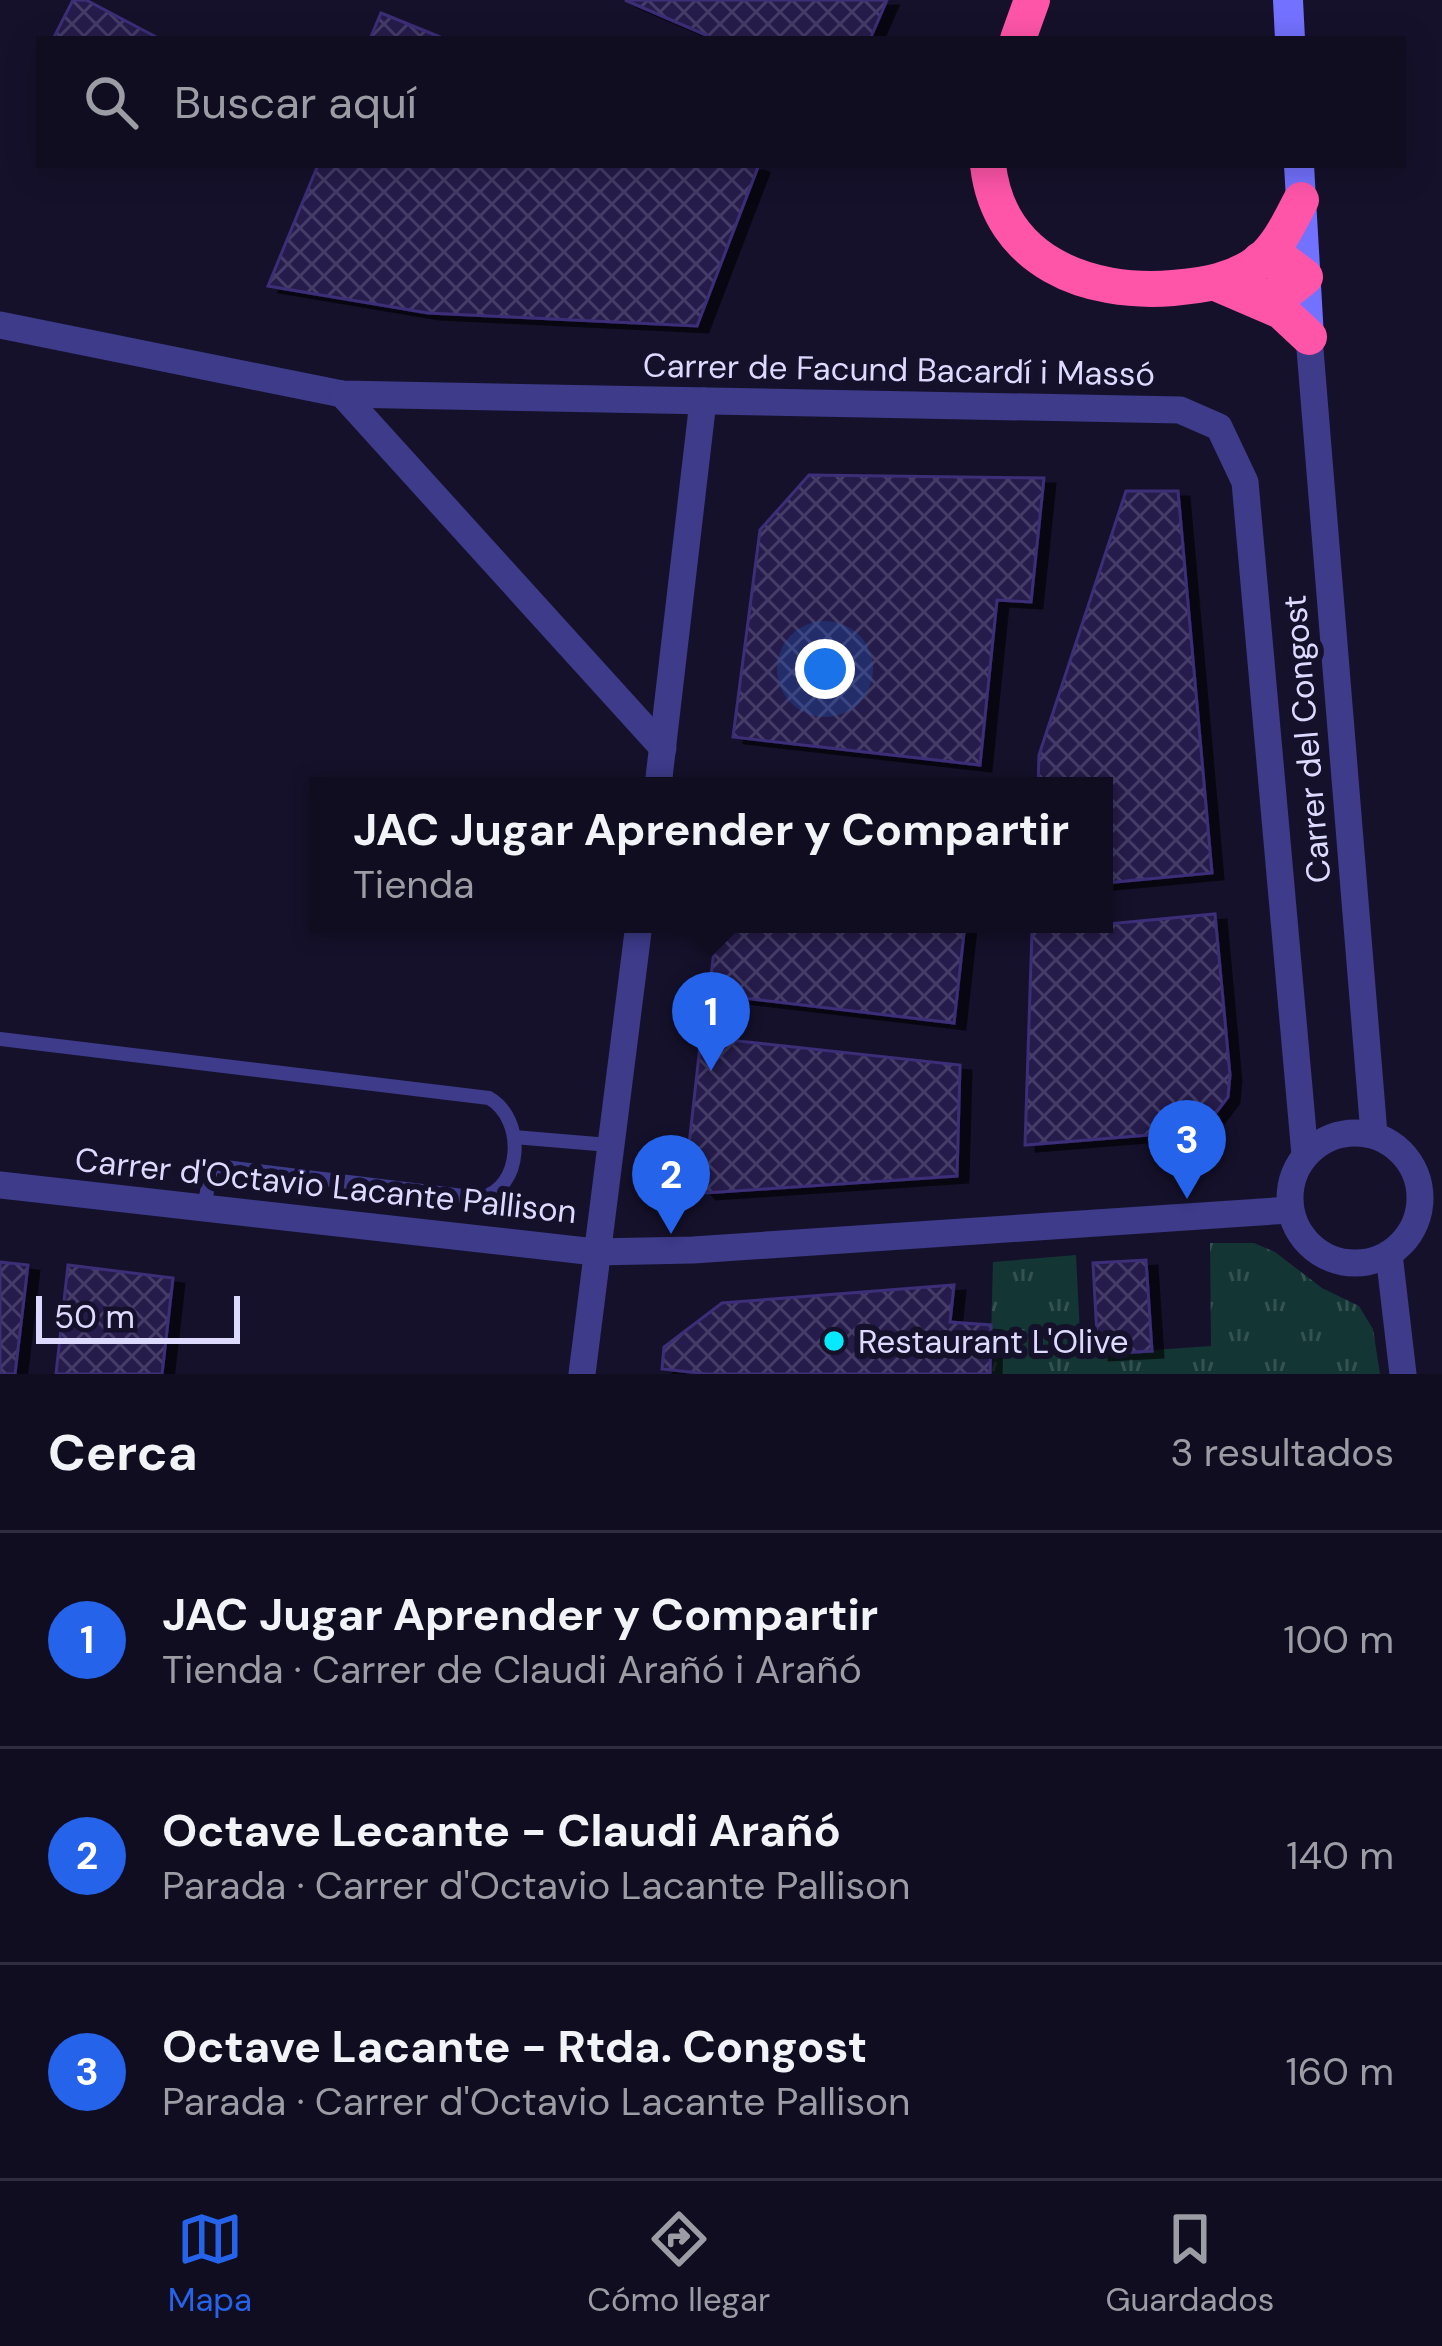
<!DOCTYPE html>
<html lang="es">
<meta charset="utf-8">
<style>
:root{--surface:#100d20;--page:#191629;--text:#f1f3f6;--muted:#9c9ca5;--line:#302d3e;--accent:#2563eb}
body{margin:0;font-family:"DM Sans",sans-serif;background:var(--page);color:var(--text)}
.scale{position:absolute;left:36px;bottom:30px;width:204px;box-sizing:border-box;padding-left:12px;border:6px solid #dedaff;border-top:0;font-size:33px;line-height:42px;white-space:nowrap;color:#dedaff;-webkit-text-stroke:9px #15112b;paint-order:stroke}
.you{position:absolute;left:825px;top:669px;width:42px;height:42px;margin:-30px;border:9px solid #fff;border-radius:50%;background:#1a73e8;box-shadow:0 0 0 18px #1a73e833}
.badge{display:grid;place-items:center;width:78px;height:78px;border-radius:50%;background:var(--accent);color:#fff;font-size:39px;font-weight:700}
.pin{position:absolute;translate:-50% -99px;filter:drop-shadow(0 3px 6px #0008)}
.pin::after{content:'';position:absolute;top:63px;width:42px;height:36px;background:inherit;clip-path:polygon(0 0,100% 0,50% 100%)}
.popup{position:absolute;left:309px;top:777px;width:804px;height:156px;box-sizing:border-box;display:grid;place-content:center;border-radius:0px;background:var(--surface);filter:drop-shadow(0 3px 9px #0005);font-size:39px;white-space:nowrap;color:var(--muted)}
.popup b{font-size:45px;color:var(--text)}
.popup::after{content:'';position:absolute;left:50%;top:100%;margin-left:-24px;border:24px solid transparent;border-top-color:var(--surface)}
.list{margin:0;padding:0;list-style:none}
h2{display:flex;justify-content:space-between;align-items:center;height:156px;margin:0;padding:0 48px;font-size:51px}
h2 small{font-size:39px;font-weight:400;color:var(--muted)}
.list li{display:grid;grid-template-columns:78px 1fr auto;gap:36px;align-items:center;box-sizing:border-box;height:216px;padding:0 48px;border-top:3px solid var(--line)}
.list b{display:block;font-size:45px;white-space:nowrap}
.list p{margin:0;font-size:39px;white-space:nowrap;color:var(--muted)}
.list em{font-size:39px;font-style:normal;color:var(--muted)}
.icon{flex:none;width:66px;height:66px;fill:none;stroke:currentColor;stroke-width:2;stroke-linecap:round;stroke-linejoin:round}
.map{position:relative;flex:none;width:1442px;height:1374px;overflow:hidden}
.search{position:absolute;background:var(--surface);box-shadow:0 6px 30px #0003;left:36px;right:36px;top:36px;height:132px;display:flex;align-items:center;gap:30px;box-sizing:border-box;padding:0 42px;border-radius:0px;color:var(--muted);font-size:45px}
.sheet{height:804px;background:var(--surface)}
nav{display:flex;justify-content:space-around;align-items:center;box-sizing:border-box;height:168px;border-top:3px solid var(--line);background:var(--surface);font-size:33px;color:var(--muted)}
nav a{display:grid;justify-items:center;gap:6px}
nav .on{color:var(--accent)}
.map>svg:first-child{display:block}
</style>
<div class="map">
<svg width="1442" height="1374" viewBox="0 0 1442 1374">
<defs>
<pattern id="grass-tufts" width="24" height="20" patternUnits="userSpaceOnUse" patternTransform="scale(3)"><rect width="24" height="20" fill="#133533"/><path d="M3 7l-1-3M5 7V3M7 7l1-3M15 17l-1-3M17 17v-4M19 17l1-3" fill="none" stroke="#355252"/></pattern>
<pattern id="building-cross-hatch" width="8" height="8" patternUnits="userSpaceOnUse" patternTransform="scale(3)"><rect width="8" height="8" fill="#251c4c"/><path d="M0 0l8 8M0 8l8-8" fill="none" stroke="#443c67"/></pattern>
<filter id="shadow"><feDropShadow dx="11" dy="6" stdDeviation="0" flood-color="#0009"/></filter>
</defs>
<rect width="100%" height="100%" fill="#15112b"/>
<polygon fill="url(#grass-tufts)" points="1210,1243 1254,1243 1275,1252 1322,1288 1359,1306 1373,1329 1380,1374 990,1374 993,1262 1076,1255 1081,1355 1211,1346"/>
<g fill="url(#building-cross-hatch)" stroke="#3c2e78" stroke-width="3" filter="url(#shadow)">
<polygon points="73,0 86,0 160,39 53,39"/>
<polygon points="625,0 887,0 870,39 715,39"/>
<polygon points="381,13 445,39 370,39"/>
<polygon points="318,165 753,165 758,167 697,326 428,313 268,286"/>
<polygon points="809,475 1044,478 1031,602 997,600 980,765 733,737 760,530"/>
<polygon points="1126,491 1178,491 1212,873 1104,883 1104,786 1038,786 1039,755"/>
<polygon points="1215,914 1230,1075 1228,1097 1212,1118 1186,1132 1025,1145 1032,931"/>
<polygon points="717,924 965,924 954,1023 709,994"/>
<polygon points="701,1037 960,1065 957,1176 705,1193 686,1172"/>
<polygon points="1146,1260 1152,1351 1098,1354 1093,1263"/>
<polygon points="0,1262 28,1265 15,1374 0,1374"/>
<polygon points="68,1265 173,1278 162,1374 56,1374"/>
<polygon points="954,1285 950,1322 991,1325 990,1374 708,1374 662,1369 664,1347 722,1303"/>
</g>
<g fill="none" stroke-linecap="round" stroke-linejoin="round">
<g stroke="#3d3b8a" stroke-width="14">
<path d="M0 1039 489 1098C526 1119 523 1189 480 1198L217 1166 211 1169 204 1208"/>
<polyline points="514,1137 609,1145"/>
</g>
<g stroke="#3d3b8a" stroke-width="27">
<polyline points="0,325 342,394 1180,410 1219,427 1245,482 1305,1155"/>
<polyline points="1309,337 1374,1134"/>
<polyline points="342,394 663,748"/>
<polyline points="658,786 703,401"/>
<circle cx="1355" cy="1198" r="65"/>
<polyline points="0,1185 595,1252 693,1250 1290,1210"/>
<polyline points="1389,1254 1403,1374"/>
<polyline points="582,1374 639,924"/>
</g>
<g stroke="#7371ff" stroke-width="30">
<polyline points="1288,0 1290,39"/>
<polyline points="1299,165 1309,337"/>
</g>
<g stroke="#ff55a9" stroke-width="36">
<polyline points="1018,39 1032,0"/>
<path d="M988 165C999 262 1088 295 1173 288 1205 285 1234 281 1260 261 1279 246 1290 221 1301 200"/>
<polyline points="1218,284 1281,311 1309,337"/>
<polyline points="1259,300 1290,289 1305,277 1285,262 1260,260"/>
</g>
</g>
<circle fill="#06e9ff" stroke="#15112b" stroke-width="4.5" cx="834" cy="1341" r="12"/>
<g text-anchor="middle" stroke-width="12" stroke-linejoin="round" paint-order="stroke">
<g font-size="33" fill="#dedaff" stroke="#15112b">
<text transform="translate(899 369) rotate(1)" y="12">Carrer de Facund Bacardí i Massó</text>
<text transform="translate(1306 739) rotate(-95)" y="12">Carrer del Congost</text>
<text transform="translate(326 1185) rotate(6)" y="12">Carrer d'Octavio Lacante Pallison</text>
</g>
<g font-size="33" fill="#dedaff" stroke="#15112b" text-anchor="start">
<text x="858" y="1353">Restaurant L'Olive</text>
</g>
</g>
</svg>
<div class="scale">50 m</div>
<div class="you"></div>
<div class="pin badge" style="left:711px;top:1071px">1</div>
<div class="popup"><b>JAC Jugar Aprender y Compartir</b>Tienda</div>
<div class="pin badge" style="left:671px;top:1234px">2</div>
<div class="pin badge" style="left:1187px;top:1199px">3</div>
<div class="search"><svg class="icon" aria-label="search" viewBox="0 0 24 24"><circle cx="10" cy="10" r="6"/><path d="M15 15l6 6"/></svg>Buscar aquí</div>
</div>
<section class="sheet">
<h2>Cerca<small>3 resultados</small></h2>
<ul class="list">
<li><span class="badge">1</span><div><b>JAC Jugar Aprender y Compartir</b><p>Tienda · Carrer de Claudi Arañó i Arañó</p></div><em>100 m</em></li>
<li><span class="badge">2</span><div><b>Octave Lecante - Claudi Arañó</b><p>Parada · Carrer d'Octavio Lacante Pallison</p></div><em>140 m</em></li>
<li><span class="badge">3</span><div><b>Octave Lacante - Rtda. Congost</b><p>Parada · Carrer d'Octavio Lacante Pallison</p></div><em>160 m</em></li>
</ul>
</section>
<nav>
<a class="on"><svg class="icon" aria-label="map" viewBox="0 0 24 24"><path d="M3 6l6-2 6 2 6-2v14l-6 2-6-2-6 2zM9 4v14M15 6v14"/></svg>Mapa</a>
<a><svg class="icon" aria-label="directions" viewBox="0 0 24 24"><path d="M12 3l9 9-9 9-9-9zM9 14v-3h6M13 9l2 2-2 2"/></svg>Cómo llegar</a>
<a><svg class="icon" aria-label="saved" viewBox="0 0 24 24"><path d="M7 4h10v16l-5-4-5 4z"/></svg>Guardados</a>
</nav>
